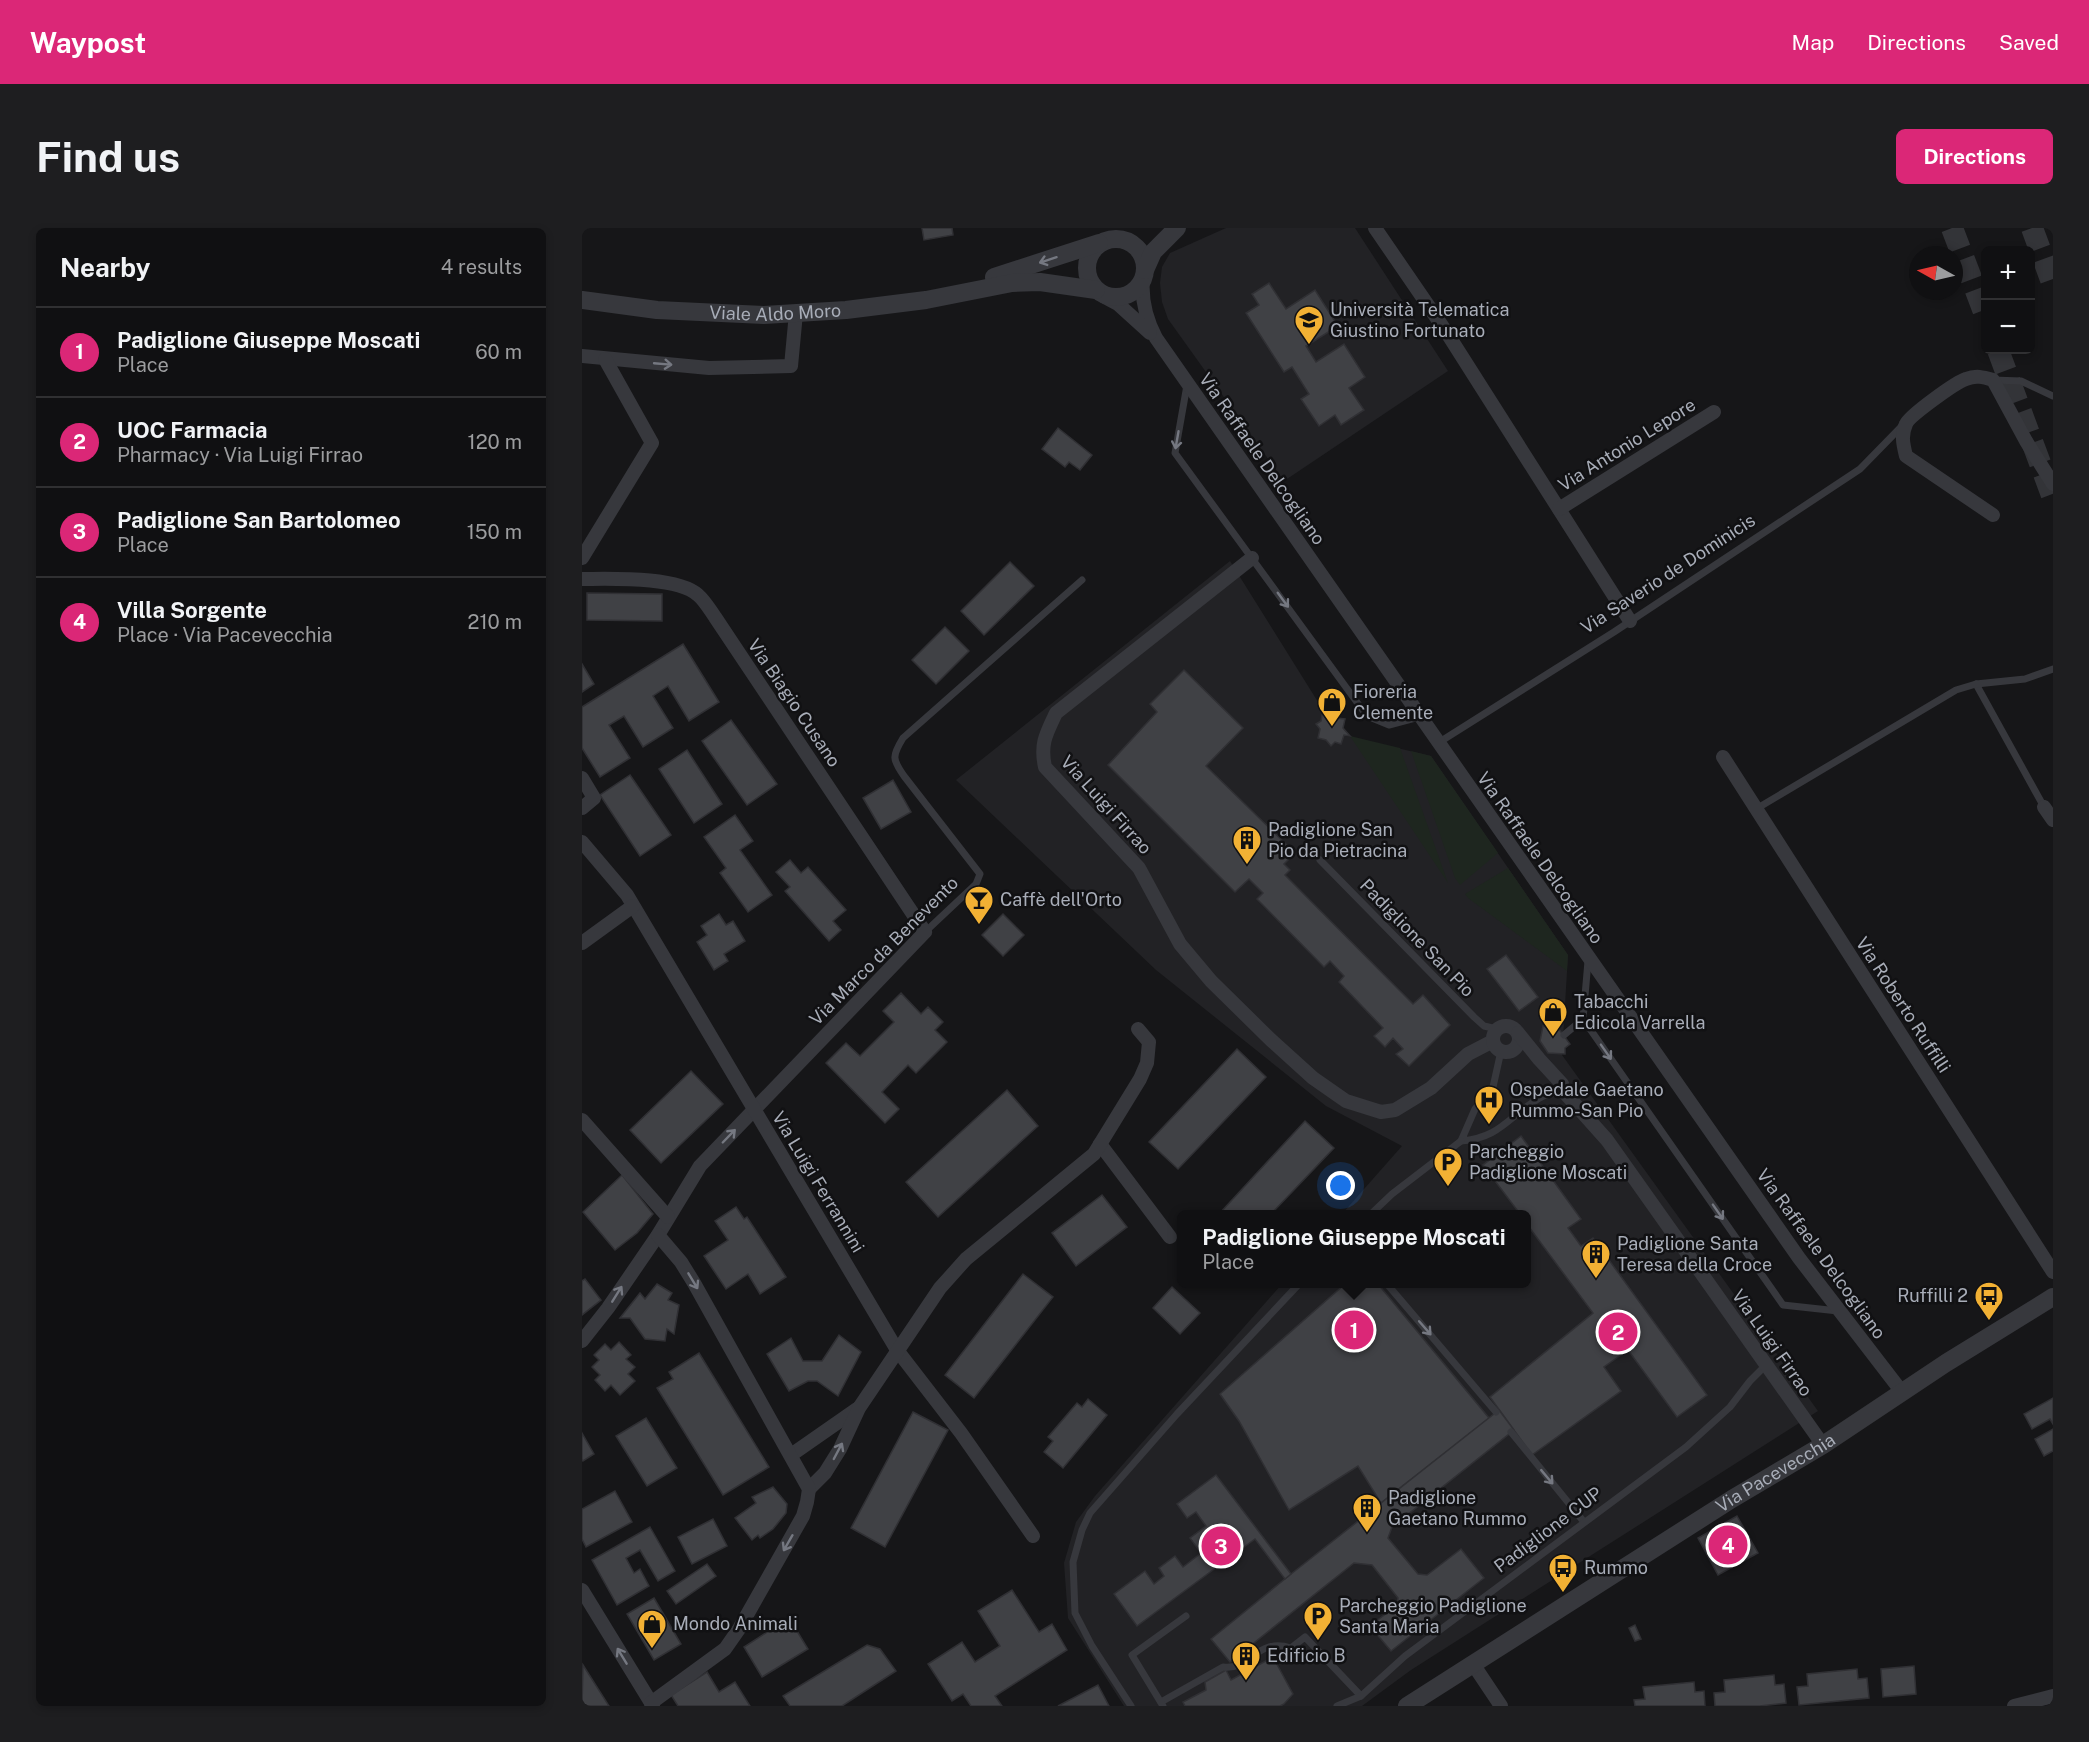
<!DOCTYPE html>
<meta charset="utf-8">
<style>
:root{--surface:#101012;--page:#1e1e20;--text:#f1f3f6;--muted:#9c9d9f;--line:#303032;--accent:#db2777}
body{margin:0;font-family:"Public Sans",sans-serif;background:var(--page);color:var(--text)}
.controls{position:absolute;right:18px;top:18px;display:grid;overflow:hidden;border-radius:9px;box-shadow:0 3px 9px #0003}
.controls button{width:54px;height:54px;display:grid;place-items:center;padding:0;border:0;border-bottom:2px solid var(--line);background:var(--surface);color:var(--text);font:30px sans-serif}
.compass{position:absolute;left:1327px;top:18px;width:54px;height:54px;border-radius:50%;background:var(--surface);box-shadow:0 3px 9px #0003;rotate:278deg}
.you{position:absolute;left:759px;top:958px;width:21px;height:21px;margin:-15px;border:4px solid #fff;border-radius:50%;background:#1a73e8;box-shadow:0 0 0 9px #1a73e833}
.badge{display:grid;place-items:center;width:39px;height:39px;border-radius:50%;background:var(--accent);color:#fff;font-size:20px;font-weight:700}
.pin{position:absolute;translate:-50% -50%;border:3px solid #fff;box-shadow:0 2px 6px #0006}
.popup{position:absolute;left:595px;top:982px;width:354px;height:78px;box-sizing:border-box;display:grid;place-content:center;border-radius:9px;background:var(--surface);filter:drop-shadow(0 2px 4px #0005);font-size:20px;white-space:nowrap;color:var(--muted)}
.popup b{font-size:22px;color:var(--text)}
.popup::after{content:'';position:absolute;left:50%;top:100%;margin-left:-12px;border:12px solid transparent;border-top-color:var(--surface)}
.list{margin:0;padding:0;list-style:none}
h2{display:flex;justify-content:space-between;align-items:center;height:78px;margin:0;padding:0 24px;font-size:26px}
h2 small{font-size:20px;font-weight:400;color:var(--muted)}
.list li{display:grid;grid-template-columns:39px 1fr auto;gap:18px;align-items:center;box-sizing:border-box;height:90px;padding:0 24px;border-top:2px solid var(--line)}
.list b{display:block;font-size:22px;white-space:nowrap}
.list p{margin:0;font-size:20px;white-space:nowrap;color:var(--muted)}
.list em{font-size:20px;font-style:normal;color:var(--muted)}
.map{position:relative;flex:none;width:1471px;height:1478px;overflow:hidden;border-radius:9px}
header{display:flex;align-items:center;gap:36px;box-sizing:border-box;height:84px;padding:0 30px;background:var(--accent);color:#fff}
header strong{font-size:28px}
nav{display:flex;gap:33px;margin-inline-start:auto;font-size:21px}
.intro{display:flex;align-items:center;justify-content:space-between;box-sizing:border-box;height:144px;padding:0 36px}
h1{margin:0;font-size:42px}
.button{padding:15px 27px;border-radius:9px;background:var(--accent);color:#fff;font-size:21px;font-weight:700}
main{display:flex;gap:36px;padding:0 36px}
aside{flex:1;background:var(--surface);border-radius:9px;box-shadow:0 3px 9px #0003}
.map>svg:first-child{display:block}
</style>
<header>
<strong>Waypost</strong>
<nav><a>Map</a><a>Directions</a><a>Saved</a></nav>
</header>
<div class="intro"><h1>Find us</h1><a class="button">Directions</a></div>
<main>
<aside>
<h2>Nearby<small>4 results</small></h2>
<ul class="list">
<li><span class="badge">1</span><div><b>Padiglione Giuseppe Moscati</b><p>Place</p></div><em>60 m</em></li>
<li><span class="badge">2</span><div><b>UOC Farmacia</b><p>Pharmacy · Via Luigi Firrao</p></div><em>120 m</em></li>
<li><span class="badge">3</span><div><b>Padiglione San Bartolomeo</b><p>Place</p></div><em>150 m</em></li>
<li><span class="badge">4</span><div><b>Villa Sorgente</b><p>Place · Via Pacevecchia</p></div><em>210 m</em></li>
</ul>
</aside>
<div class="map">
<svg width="1471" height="1478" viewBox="0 0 1471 1478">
<rect width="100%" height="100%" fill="#161618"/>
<g fill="#222225">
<polygon points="644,0 773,0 866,143 702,253 586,91 580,74 578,55 580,39 588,25"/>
<polygon points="648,333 756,506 849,528 986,727 980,827 1236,1183 829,1442 780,1478 542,1478 486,1390 482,1335 494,1294 513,1268 700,1056 944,1056 944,986 760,986 820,918 744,878 574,742 374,552"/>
</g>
<g fill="#1e261f">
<polygon points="768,508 818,520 866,655"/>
<polygon points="829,523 849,528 916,625 878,657 873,650"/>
<polygon points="926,640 986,727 985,743 886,670 883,666"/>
</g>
<g fill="#404145" stroke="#303034" stroke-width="1.5">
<polygon points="340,0 370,0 371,7 342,12"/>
<polygon points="687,55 704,81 733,62 756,98 724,118 734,134 762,116 783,149 767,160 782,182 759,197 753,187 737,198 719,171 727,166 710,139 702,144 664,85 677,77 670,66"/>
<polygon points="476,200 510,227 498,242 487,234 483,239 460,221"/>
<polygon points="428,334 452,358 402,407 379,383"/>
<polygon points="5,365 80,366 80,393 5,392"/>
<polygon points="363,399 387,423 354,456 330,432"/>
<polygon points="101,416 137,474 107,493 86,458 71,468 91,500 61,519 42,488 27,497 48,530 18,549 0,520 0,479"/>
<polygon points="0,436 12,456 0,464"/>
<polygon points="602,442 661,500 624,538 713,625 702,636 708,642 703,647 831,776 841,767 868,797 827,838 814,826 821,821 811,810 803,819 792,808 801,800 757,754 762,748 748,733 742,739 675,671 681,665 667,651 653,664 526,537 575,484 568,476"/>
<polygon points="749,483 754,490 763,491 761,500 768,508 762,507 759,516 753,514 749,518 744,512 736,510 738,501 734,496 739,493 740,487 745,487"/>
<polygon points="149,492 195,556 165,577 120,513"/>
<polygon points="105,522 140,576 112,595 77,541"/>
<polygon points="48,547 89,607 58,628 18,567"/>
<polygon points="311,552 329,584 299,601 281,570"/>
<polygon points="153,587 171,613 158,622 190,667 166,684 138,645 144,640 122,609"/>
<polygon points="208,632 219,645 226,639 264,682 251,693 259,702 247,713 203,663 208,659 194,644"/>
<polygon points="137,686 144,697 151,693 163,713 142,726 146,733 132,742 115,714 125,707 119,698"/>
<polygon points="421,686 442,707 421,728 400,707"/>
<polygon points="924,727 956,769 937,783 905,741"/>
<polygon points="319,765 339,786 346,779 361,794 353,802 365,814 334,845 326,837 300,864 317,881 303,895 244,835 264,815 278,828 312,794 301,783"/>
<polygon points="973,796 988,816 983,820 983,826 966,825 958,813 961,798 969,800"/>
<polygon points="655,821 684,849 596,941 567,914"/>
<polygon points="109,843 141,876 79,935 48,902"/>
<polygon points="425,862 456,898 356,989 324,954"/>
<polygon points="723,893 752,920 689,986 637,986"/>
<polygon points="939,908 999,991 986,1000 999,1018 1011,1010 1125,1167 1095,1189 1046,1122 1022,1139 1039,1163 950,1227 908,1169 1011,1085 944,995 944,986 938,986 901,937"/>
<polygon points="40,947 71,986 55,1005 33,1022 1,984"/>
<polygon points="520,967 545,999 494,1038 470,1005"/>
<polygon points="154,979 162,991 165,989 204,1049 178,1066 166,1046 144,1061 122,1028 146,1012 133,993"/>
<polygon points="441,1046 471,1069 392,1170 363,1147"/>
<polygon points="3,1051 19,1072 0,1087 0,1053"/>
<polygon points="75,1056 90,1065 86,1072 97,1077 92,1106 85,1101 83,1113 63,1111 48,1090 38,1090 58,1065 63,1071"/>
<polygon points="763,1056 796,1056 907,1190 799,1275 776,1238 707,1282 657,1193 638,1166"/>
<polygon points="590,1059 618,1085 598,1106 571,1080"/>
<polygon points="257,1107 279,1124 256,1168 235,1153 226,1153 207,1163 185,1126 209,1110 221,1133 240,1133"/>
<polygon points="37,1114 49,1127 44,1131 53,1139 46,1146 53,1153 38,1167 29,1157 23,1163 13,1152 18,1147 10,1139 17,1132 12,1127 23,1116 29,1122"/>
<polygon points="117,1125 187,1239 141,1267 75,1160 91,1151 87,1144"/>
<polygon points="1471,1170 1471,1196 1468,1191 1450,1201 1442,1186"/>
<polygon points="506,1171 525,1187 481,1240 462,1224 471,1213 466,1209 495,1175 500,1179"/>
<polygon points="917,1182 932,1202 810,1299 806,1310 836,1346 845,1347 879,1321 902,1350 809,1423 788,1398 815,1377 816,1370 790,1337 772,1335 648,1434 629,1411 709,1346"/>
<polygon points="331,1184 366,1202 303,1319 269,1300"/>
<polygon points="64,1190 95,1240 65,1258 34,1208"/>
<polygon points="1471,1201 1471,1223 1462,1228 1453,1211"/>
<polygon points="0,1205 12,1226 1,1233 0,1231"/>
<polygon points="634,1247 709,1346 703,1351 673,1311 555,1398 532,1366 563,1343 572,1356 582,1348 577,1340 593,1328 601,1339 619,1325 608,1310 624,1298 614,1284 605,1290 595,1276"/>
<polygon points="191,1259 205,1276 204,1285 191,1301 178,1310 176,1307 170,1312 153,1290 174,1275 170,1269"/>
<polygon points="33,1263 50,1294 4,1319 0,1311 0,1281"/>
<polygon points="1155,1288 1176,1325 1136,1347 1116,1310"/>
<polygon points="131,1291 145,1318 110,1336 96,1309"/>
<polygon points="68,1299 93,1343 76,1353 58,1322 44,1330 52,1345 58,1341 67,1358 35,1377 10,1332"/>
<polygon points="125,1336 134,1348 94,1376 85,1363"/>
<polygon points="430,1362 457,1404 470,1396 485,1422 413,1468 420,1478 389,1478 381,1466 370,1473 346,1436 380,1414 393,1434 418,1418 396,1383"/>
<polygon points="72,1370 99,1416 72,1432 45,1386"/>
<polygon points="207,1390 226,1421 180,1449 162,1419"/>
<polygon points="1053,1397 1059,1411 1053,1413 1047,1400"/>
<polygon points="285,1417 298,1421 314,1443 260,1478 208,1478 201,1468"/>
<polygon points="691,1429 711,1466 702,1476 698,1478 603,1478 601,1474 624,1462 623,1454 644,1442 649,1452"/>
<polygon points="1,1437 27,1478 0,1478"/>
<polygon points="1332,1438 1334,1466 1301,1469 1299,1441"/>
<polygon points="1275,1441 1276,1451 1285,1450 1287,1470 1217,1477 1215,1459 1226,1458 1225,1446"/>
<polygon points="125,1444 137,1464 153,1454 168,1478 96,1478 89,1467"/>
<polygon points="1192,1447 1193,1457 1202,1456 1204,1475 1178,1478 1133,1478 1132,1465 1143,1464 1142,1452"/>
<polygon points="1112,1454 1113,1464 1122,1463 1123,1478 1053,1478 1052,1472 1063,1471 1061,1459"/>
<polygon points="516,1457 527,1478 476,1478"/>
</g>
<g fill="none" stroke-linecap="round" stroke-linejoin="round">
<g stroke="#333438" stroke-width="22" stroke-dasharray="22 11" stroke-linecap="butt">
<polyline points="1370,0 1404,89"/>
<polyline points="1450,0 1471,57"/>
<polyline points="1416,122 1471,270"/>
</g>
<g stroke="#37383d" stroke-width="7">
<polyline points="1411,152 1439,153 1471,168"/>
<polyline points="605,157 593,225 785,488 807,497 837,489"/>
<polyline points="1394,456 1462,579"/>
<polyline points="856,515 1032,404 1278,241 1319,199"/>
<polyline points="1174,581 1374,462 1394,456 1443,451 1471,441"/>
<polyline points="738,632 892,789 902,798 915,801"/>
<path d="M343 704 394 656 398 646 322 548C310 531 310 528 321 510L500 352"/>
<polyline points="1006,733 1001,791 1201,1077 1256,1083"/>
<polyline points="982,807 1001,791"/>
<path d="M919 823 911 859 893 881 879 913C918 910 926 889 956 871 964 865 974 865 983 865"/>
<polyline points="789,986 810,966 879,913"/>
<polyline points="805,1056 914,1184"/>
<polyline points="929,1204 1002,1294"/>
<path d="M579 1474 641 1439C668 1443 674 1409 709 1420L723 1409 779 1468"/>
<polyline points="549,1478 510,1418 493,1385 491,1334 500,1302 508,1285 595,1186 717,1056"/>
<polyline points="581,1478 550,1427 604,1388"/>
<polyline points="755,1478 779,1468 823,1428 1104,1219 1148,1179 1168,1153 1184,1137"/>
</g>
<g stroke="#37383d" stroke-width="14">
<polyline points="793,0 865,105 1048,393"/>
<path d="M561 51C559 73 564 91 574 110L1217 1030 1320 1164"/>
<polyline points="521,68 536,76 568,105"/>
<polyline points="0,128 127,140 209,138 214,85"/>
<polyline points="977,281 1132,184"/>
<path d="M1411 287 1324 228C1321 216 1319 207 1324 196 1327 188 1374 154 1384 151 1394 147 1401 149 1411 152L1444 213 1471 256"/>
<polyline points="0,330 70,215 23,131"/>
<path d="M670 330 474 485C464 506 458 516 463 539L557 640 598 716 629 753 689 812 731 850 764 873 799 884 813 882 849 860 886 826 911 813"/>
<path d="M0 351C28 351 95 348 116 367 123 373 128 382 133 389L343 704 118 938 76 1007 26 1080 0 1113"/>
<polyline points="1141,529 1471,1044"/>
<polyline points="0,550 12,570 0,580"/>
<polyline points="1462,579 1471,592"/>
<polyline points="0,614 45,667 315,1122 379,1205 451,1308"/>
<polyline points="0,715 51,678"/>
<circle cx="924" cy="811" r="13"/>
<polyline points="936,805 957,831 980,856 983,865 1025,912 1241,1217"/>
<polyline points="0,892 86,989"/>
<polyline points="518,916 588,1009"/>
<polyline points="209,1227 275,1181"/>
<polyline points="227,1261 243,1245 258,1221 277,1180 358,1060 384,1031 512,926 558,851 565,835 567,814 556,801"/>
<polyline points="0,1362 71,1478"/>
<polyline points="891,1436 919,1478"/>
<polyline points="69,1475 143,1421 157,1401 221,1288 225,1274 227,1261 112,1055 99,1034 76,1007"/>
<polyline points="1432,1478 1471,1468"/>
</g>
<g stroke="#37383d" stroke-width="18">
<circle cx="534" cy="40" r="29"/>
<polyline points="563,42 571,24 595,0"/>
<polyline points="412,49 517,15"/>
<path id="s1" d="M0 72 75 82 182 87 264 82 344 72 430 55 458 54 514 62"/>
<path id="s2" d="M825 1478 1150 1271 1241 1217 1364 1135 1471 1069"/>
</g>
</g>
<defs><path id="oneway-shaft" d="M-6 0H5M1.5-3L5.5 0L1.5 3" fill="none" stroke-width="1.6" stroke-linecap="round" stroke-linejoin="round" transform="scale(1.5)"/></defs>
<g stroke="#757881">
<use href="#oneway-shaft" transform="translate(466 32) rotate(162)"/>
<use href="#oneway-shaft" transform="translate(81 136) rotate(5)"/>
<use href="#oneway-shaft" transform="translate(595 212) rotate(100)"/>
<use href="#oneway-shaft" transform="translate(701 372) rotate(54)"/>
<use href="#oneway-shaft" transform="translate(1024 824) rotate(55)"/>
<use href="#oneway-shaft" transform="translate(147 908) rotate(-46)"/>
<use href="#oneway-shaft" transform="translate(1136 984) rotate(55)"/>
<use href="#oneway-shaft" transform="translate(111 1053) rotate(59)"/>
<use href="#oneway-shaft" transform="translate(35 1066) rotate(-58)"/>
<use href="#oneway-shaft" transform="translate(843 1100) rotate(49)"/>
<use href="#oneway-shaft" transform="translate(256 1223) rotate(-62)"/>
<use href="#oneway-shaft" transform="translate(965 1249) rotate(50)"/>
<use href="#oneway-shaft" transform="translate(206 1315) rotate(120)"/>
<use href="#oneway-shaft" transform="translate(40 1428) rotate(-121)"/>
</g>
<defs>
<g id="university-pin" transform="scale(1.5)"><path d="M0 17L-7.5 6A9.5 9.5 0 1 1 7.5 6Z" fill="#f2b134" stroke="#111113"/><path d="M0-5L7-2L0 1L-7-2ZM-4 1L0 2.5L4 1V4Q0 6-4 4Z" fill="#111"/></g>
<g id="shop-pin" transform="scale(1.5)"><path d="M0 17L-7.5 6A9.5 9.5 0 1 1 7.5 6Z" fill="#f2b134" stroke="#111113"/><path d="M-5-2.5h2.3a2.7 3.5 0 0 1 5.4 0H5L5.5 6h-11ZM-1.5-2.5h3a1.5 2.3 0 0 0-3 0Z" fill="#111"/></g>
<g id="building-pin" transform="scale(1.5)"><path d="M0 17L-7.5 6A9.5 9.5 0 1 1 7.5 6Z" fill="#f2b134" stroke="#111113"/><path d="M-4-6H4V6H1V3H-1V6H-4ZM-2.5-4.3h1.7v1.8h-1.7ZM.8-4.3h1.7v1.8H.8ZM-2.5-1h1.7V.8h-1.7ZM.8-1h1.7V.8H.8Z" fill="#111"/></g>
<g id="bar-pin" transform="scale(1.5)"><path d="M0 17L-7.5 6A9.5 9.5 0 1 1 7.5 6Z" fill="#f2b134" stroke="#111113"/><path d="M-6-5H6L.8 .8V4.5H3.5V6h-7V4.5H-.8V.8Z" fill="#111"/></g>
<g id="hospital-pin" transform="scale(1.5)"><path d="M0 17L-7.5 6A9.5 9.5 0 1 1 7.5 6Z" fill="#f2b134" stroke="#111113"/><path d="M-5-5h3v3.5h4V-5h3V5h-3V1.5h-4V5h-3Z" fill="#111"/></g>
<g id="parking-pin" transform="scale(1.5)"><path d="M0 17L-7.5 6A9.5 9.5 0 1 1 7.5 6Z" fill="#f2b134" stroke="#111113"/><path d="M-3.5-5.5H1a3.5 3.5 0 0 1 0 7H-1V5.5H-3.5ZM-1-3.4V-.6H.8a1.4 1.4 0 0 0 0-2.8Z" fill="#111"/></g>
<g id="bus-pin" transform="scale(1.5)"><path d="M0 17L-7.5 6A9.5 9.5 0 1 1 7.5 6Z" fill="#f2b134" stroke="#111113"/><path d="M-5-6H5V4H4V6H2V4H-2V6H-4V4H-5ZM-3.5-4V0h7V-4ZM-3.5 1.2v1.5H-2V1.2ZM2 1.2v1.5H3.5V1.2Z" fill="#111"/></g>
</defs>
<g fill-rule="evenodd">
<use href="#university-pin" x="727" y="92"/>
<use href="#shop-pin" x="750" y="474"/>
<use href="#building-pin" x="665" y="612"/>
<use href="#bar-pin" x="397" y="672"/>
<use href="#shop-pin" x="971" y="784"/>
<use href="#hospital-pin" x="907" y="872"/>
<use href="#parking-pin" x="866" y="934"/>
<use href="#building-pin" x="1014" y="1026"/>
<use href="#bus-pin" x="1407" y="1068"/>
<use href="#building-pin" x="785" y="1280"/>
<use href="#bus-pin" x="981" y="1340"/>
<use href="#parking-pin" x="736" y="1388"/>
<use href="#shop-pin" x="70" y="1396"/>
<use href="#building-pin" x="664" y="1428"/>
</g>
<g text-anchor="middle" stroke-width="5" stroke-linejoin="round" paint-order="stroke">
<g font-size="18" fill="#a8adb8" stroke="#111113" text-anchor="start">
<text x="748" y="88">Università Telematica<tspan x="748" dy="21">Giustino Fortunato</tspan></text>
<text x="771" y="470">Fioreria<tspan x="771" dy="21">Clemente</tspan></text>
<text x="686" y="608">Padiglione San<tspan x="686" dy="21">Pio da Pietracina</tspan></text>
<text x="418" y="678">Caffè dell'Orto</text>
<text x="992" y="780">Tabacchi<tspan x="992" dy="21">Edicola Varrella</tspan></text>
<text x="928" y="868">Ospedale Gaetano<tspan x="928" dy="21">Rummo-San Pio</tspan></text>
<text x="887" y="930">Parcheggio<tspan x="887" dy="21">Padiglione Moscati</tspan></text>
<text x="1035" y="1022">Padiglione Santa<tspan x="1035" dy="21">Teresa della Croce</tspan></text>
<text x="1386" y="1074" text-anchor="end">Ruffilli 2</text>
<text x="806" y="1276">Padiglione<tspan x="806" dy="21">Gaetano Rummo</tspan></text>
<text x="1002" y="1346">Rummo</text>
<text x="757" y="1384">Parcheggio Padiglione<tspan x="757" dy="21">Santa Maria</tspan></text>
<text x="91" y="1402">Mondo Animali</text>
<text x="685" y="1434">Edificio B</text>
</g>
<g font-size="18" fill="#a8adb8" stroke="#111113">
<text dy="6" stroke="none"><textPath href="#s1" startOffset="194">Viale Aldo Moro</textPath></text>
<text transform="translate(1045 217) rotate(-32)" y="6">Via Antonio Lepore</text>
<text transform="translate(680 231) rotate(55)" y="6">Via Raffaele Delcogliano</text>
<text transform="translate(1086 346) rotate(-33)" y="6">Via Saverio de Dominicis</text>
<text transform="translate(212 475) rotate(56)" y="6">Via Biagio Cusano</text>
<text transform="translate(524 577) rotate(48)" y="6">Via Luigi Firrao</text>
<text transform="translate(958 630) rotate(55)" y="6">Via Raffaele Delcogliano</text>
<text transform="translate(835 710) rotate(46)" y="6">Padiglione San Pio</text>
<text transform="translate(302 723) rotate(-45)" y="6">Via Marco da Benevento</text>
<text transform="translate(1321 777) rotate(57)" y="6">Via Roberto Ruffilli</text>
<text transform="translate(236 954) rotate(59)" y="6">Via Luigi Ferrannini</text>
<text transform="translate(1239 1026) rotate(54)" y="6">Via Raffaele Delcogliano</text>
<text transform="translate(1190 1115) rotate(55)" y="6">Via Luigi Firrao</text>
<text dy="6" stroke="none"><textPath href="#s2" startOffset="436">Via Pacevecchia</textPath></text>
<text transform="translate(966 1302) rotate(-37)" y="6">Padiglione CUP</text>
</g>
</g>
</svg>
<div class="controls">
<button>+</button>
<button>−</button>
</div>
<svg class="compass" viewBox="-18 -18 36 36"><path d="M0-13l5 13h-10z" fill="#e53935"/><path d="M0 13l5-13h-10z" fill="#9c9d9f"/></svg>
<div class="you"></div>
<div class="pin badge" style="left:772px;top:1102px">1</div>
<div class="popup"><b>Padiglione Giuseppe Moscati</b>Place</div>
<div class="pin badge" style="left:1036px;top:1104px">2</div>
<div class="pin badge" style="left:639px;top:1318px">3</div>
<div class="pin badge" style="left:1146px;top:1317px">4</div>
</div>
</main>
